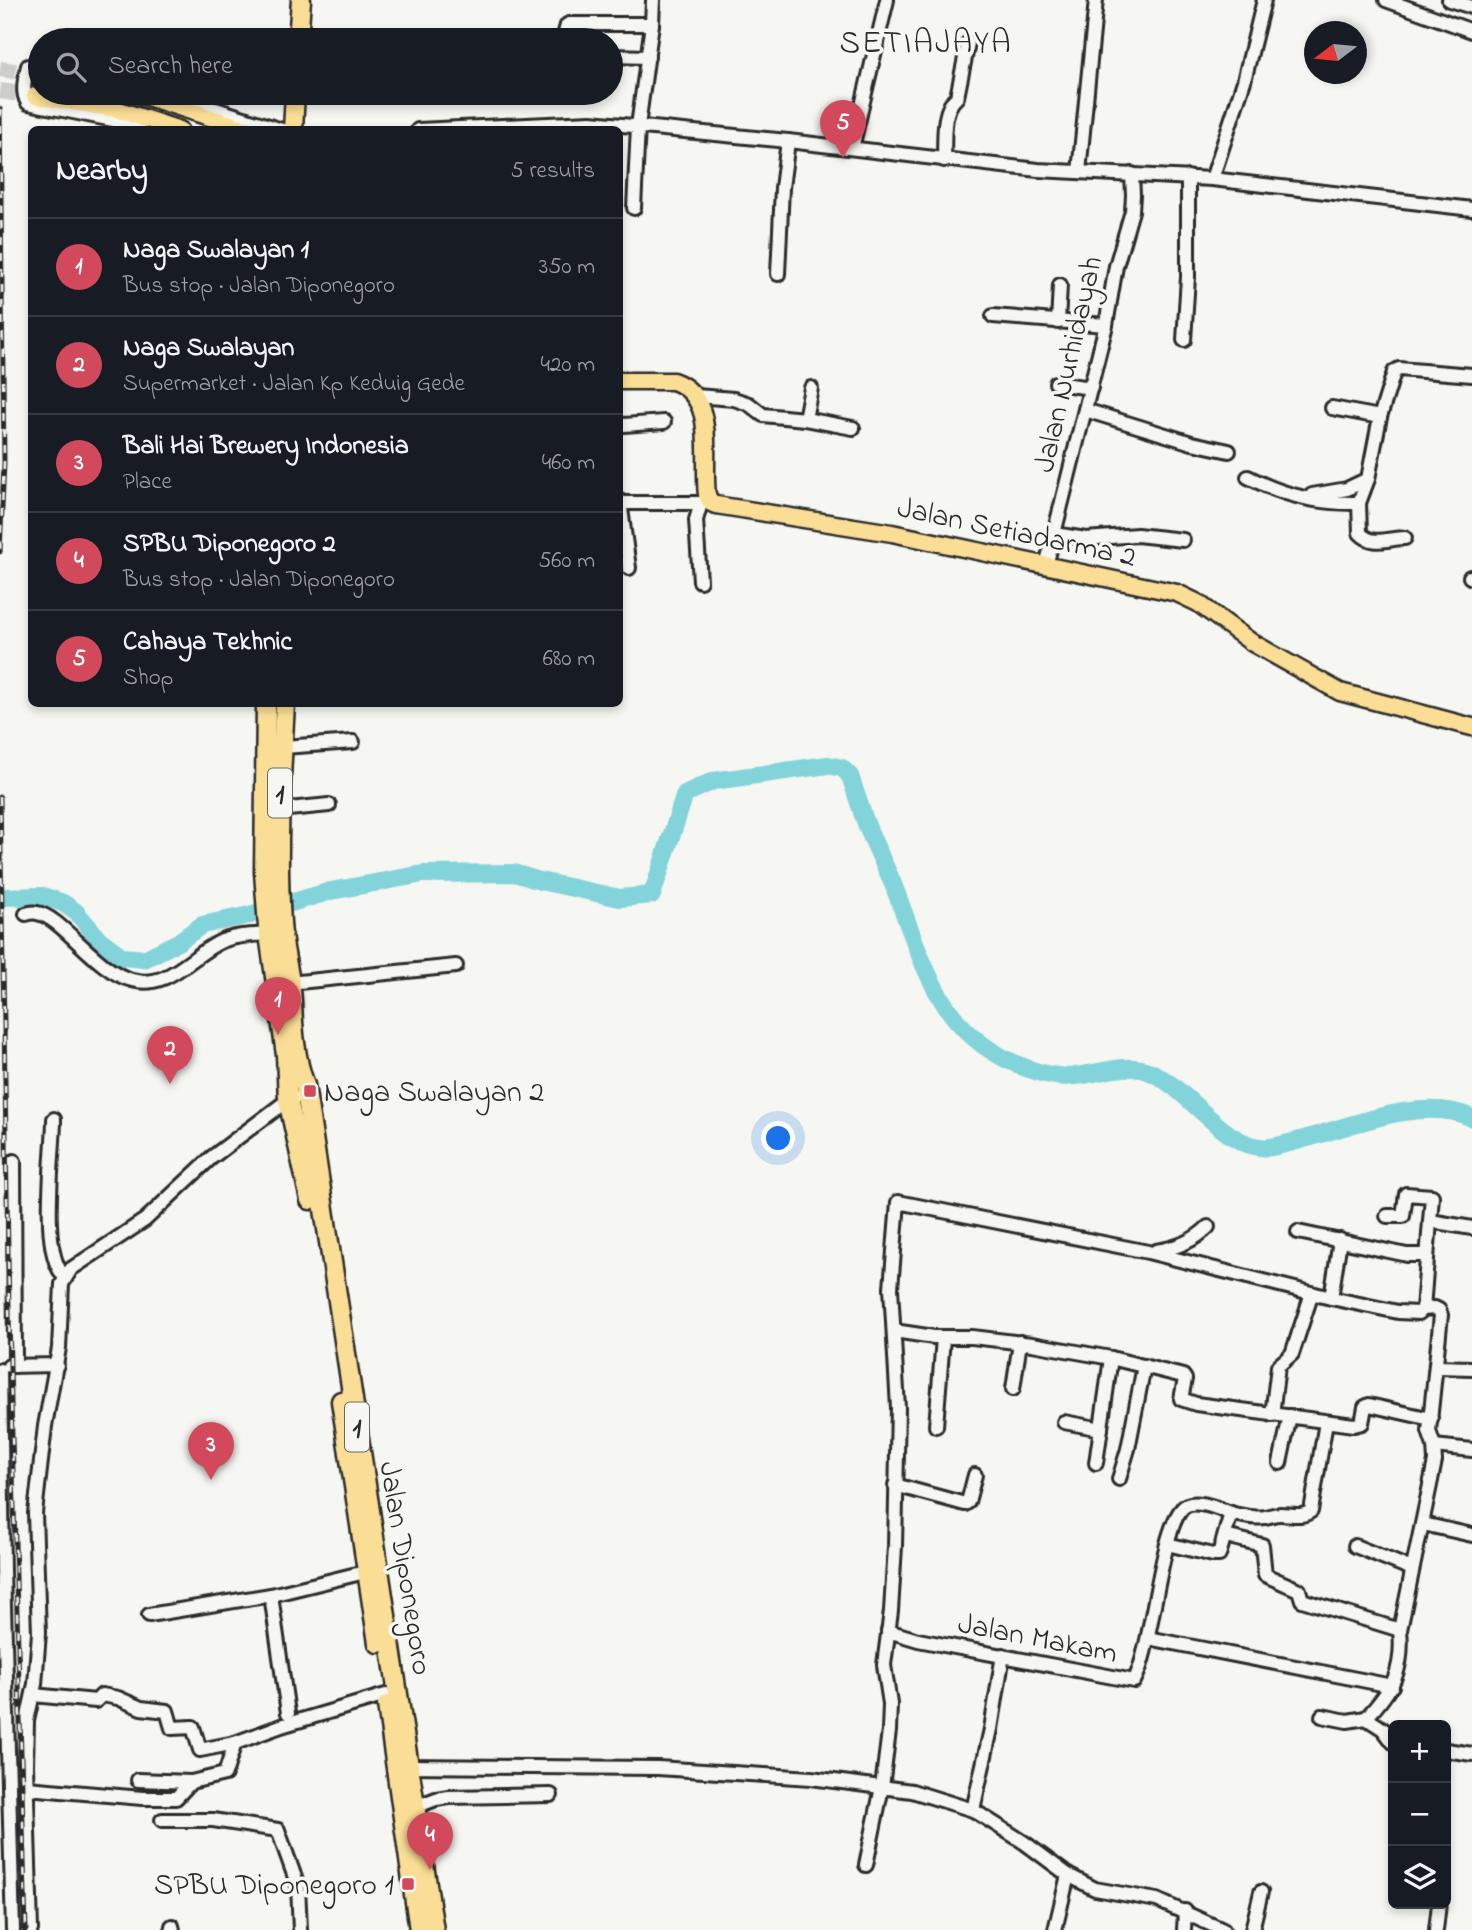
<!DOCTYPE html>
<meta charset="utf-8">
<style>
:root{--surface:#171b24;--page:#242831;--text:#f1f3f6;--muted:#9ea1a6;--line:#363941;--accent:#d1495b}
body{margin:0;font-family:"Indie Flower",sans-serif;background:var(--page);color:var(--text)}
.controls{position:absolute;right:21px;bottom:21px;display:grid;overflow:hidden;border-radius:10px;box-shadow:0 4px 10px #0003}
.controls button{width:63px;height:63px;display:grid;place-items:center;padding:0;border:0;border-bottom:2px solid var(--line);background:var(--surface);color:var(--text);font:35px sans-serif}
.compass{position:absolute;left:1304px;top:21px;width:63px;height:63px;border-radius:50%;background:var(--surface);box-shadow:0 4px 10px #0003;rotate:254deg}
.you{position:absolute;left:779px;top:1139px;width:24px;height:24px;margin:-18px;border:5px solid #fff;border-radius:50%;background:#1a73e8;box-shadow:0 0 0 10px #1a73e833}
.badge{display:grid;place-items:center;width:46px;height:46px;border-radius:50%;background:var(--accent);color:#fff;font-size:23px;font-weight:700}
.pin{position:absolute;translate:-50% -58px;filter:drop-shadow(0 2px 4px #0008)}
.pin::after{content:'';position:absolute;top:37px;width:24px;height:21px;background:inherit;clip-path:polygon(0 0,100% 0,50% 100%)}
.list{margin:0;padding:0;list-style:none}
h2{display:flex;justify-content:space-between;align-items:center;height:91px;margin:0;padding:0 28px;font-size:30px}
h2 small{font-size:23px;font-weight:400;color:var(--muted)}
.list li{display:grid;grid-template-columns:46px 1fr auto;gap:21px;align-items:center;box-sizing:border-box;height:98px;padding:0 28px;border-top:2px solid var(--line)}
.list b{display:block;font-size:26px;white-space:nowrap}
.list p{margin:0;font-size:23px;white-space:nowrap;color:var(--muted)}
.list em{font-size:23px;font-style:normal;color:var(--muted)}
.icon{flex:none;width:38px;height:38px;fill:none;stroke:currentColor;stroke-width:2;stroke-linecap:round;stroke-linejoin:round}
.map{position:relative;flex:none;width:1472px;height:1930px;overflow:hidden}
.search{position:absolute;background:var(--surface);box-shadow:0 4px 10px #0003;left:28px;top:28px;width:595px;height:77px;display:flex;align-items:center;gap:18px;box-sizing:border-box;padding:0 24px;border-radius:38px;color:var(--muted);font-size:26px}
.panel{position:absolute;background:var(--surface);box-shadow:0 4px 10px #0003;left:28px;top:126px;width:595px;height:581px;border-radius:10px}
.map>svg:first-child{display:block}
</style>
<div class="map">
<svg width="1472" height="1930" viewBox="0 0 1472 1930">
<rect width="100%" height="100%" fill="#f6f6f2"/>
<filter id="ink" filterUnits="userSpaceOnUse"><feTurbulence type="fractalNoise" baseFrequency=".0143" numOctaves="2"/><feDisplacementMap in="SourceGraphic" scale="14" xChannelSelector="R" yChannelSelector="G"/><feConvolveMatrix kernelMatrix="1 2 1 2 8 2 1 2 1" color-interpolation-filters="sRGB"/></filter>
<g filter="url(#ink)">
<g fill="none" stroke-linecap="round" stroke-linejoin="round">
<path stroke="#82d3da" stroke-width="18" d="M0 897 43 896 63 903 76 912 100 940 123 957 144 959 178 942 202 925 250 915 331 891 423 874 514 873 540 881 620 898 652 895 685 794 713 781 828 765 842 768 850 776C856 793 861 810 867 826 875 846 885 865 893 884 926 969 940 1042 1038 1072 1049 1075 1064 1078 1075 1076 1098 1074 1126 1062 1148 1071 1188 1086 1227 1154 1271 1147 1330 1137 1416 1091 1472 1118"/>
<g stroke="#cdcdca" stroke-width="16" stroke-dasharray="16 8" stroke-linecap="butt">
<polyline points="0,69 36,74"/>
<polyline points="0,91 35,96"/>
</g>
<g stroke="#2b2b2b" stroke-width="18">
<g id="minor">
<polyline points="1386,0 1472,31"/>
<polyline points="1449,0 1472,7"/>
<polyline points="563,40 567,25 569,24 652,24"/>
<polyline points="611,56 648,57"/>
<path d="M40 66H28C25 78 21 93 28 103L113 120 140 130"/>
<polyline points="165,93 282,130"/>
<polyline points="418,130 591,122 788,141 1038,170 1212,179 1472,209"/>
<polyline points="852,148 887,0"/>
<path d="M944 160C945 141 941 110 957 97L968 43"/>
<polyline points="1079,172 1096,0"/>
<polyline points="1212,179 1244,81 1264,0"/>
<polyline points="634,208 638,126 652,24 653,0"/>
<polyline points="778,274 782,188 788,141"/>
<polyline points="993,316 1106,325"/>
<polyline points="1058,322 1060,285"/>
<polyline points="1184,340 1188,277 1188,177"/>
<polyline points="1056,383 1091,388"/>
<polyline points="696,396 734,399 749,404 763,415 805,419 853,428"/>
<polyline points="1332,408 1380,417"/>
<polyline points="1085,410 1192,443 1229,451"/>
<polyline points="805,419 811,388"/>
<polyline points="620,424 624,425 664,422"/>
<path d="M1248 477C1282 495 1321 504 1359 503L1368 479 1380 417 1394 372 1399 369 1472 375"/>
<polyline points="1312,495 1347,489 1368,479"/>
<polyline points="620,501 629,568"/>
<polyline points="620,503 711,503"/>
<path d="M1359 503 1360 533C1373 547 1388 538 1405 538"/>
<polyline points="1054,534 1086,539 1137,535 1183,540"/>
<polyline points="1046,566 1106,325 1116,266 1132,211 1133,195 1132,174"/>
<polyline points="1470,577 1472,578"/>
<polyline points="700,581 696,520 701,503"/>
<polyline points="283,747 353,742"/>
<polyline points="279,810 329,805"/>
<path d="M26 914C29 913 33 912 37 913 61 916 97 972 132 980 169 990 192 954 222 941 237 935 253 935 269 934"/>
<polyline points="289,983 456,966"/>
<path d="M54 1119C54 1154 39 1254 65 1277"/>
<polyline points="14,1161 15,1366"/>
<polyline points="1387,1216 1403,1216 1406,1194 1432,1196 1423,1309"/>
<polyline points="1430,1221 1472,1228"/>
<polyline points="1298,1232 1407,1255 1427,1255"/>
<path d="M1156 1251C1176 1248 1193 1242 1208 1227"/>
<polyline points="1331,1298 1340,1240"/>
<polyline points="894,1331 934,1337 972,1337 1032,1344 1111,1358 1183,1376 1185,1379 1181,1399 1196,1404 1354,1425 1362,1423 1365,1407 1369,1405 1431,1419"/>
<polyline points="9,1366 57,1365"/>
<polyline points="1437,1367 1472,1368"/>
<polyline points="0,1370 3,1570 13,1930"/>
<polyline points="1013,1389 1020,1342"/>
<polyline points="1272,1415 1278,1366 1292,1354 1312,1293"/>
<polyline points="1064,1422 1101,1429"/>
<polyline points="936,1426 943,1338"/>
<polyline points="1434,1446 1472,1450"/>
<polyline points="1096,1463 1111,1358"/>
<polyline points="1280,1463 1290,1416"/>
<polyline points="1119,1479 1128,1449 1144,1366"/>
<polyline points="895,1485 965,1504 968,1502 975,1475"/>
<polyline points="1423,1524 1472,1535"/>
<polyline points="1225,1536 1262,1545 1265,1575 1299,1590 1302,1600 1400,1630"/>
<polyline points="1167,1544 1213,1555 1219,1555 1231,1513"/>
<polyline points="1355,1546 1412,1569"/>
<polyline points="149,1615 271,1595"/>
<path d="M888 1631 918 1640 1134 1681C1153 1650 1161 1515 1187 1505 1201 1499 1224 1512 1238 1515 1246 1516 1257 1519 1265 1517 1271 1516 1274 1514 1280 1514 1291 1514 1302 1518 1311 1511L1326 1422"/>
<polyline points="1148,1638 1392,1686"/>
<polyline points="33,1695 96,1701 102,1695 118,1698 141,1708 167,1711 172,1728 193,1727 200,1750 235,1743"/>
<polyline points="288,1713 271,1595 365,1572"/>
<polyline points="1322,1716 1347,1721 1366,1718"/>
<polyline points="1446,1750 1472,1754"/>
<polyline points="403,1766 658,1768 811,1778 912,1791 973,1810 1025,1843 1068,1875 1095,1889 1157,1900 1223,1930"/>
<polyline points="138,1780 191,1782"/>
<polyline points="27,1788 142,1798 176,1798 191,1782 225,1774 235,1743 281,1726 386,1695"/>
<polyline points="410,1809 436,1799 449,1797 551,1795"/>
<polyline points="973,1810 991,1729 1003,1655"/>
<polyline points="162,1820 213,1820 278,1830 298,1886 300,1930"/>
<path d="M866 1865 882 1787 889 1731 890 1704 884 1665 891 1611 895 1546 898 1408 891 1288 898 1202 1148 1252 1331 1298 1398 1312 1419 1313 1423 1309 1435 1308 1439 1310 1441 1315 1429 1431 1434 1446 1435 1461 1400 1630C1404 1670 1393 1689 1366 1718L1383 1729 1393 1742"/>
<polyline points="172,1926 173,1930"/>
<polyline points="31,1930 26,1765 27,1721 35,1684 39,1633 35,1513 45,1426 59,1348 62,1284 71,1269 145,1220 211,1158 288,1100 295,1098"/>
<polyline points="1055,1930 1068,1875"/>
<polyline points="1184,1930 1185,1911"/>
<polyline points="1252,1930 1261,1892"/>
<polyline points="1436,1930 1439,1904"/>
</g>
</g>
<g stroke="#2b2b2b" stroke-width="21">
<g id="major">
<polyline points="36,74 40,75"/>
<polyline points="135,93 249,130"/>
<polyline points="35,96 116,109 180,130"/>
<path d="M620 381H673C719 397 702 458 707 495L711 503 716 505 892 533 1177 593 1198 603 1251 642 1340 692 1472 727"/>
</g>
</g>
<g stroke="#2b2b2b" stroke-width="23">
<g id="highway">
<polyline points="298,40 301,0"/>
<polyline points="293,130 295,93"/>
<polyline points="266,704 264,872 268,927 286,1055 288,1100 310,1200"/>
<path d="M285 704C281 776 276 849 281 922 282 949 291 975 292 1001 293 1029 295 1059 305 1085L434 1930"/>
<polyline points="341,1401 378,1643"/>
<polyline points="387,1705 419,1930"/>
</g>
</g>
<use href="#minor" stroke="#f6f6f2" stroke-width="12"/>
<use href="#major" stroke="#fbde96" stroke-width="16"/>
<use href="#highway" stroke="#fbde96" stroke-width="18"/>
<g stroke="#2b2b2b" stroke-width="5">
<g id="rail">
<polyline points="0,109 4,463 0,552"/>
<polyline points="0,797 10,1366 26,1930"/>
</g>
</g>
<use href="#rail" stroke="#f6f6f2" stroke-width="2.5" stroke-dasharray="8" stroke-linecap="butt"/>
</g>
</g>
<g fill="#d1495b" stroke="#f6f6f2" stroke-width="2.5">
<rect x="303" y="1084" width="14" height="14" rx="3.5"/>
<rect x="401" y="1877" width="14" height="14" rx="3.5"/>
</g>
<g text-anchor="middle" stroke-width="7" stroke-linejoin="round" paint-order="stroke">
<g fill="#f6f6f2" stroke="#686867" stroke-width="2">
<rect x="268" y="768.5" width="24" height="49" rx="5"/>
<rect x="345" y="1402.5" width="24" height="49" rx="5"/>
</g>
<g font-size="28" font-weight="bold" fill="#2b2b2b">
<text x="280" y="803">1</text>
<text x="357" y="1437">1</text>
</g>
<g font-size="30" fill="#2b2b2b" stroke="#f6f6f2">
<text transform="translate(1067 364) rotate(-77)" y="10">Jalan Nurhidayah</text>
<text transform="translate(1017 531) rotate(12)" y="10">Jalan Setiadarma 2</text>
<text transform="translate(407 1568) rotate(81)" y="10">Jalan Diponegoro</text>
<text transform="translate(1038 1637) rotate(11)" y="10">Jalan Makam</text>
</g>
<g font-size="30" fill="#2b2b2b" stroke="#f6f6f2" text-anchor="start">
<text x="324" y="1101">Naga Swalayan 2</text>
<text x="394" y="1894" text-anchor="end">SPBU Diponegoro 1</text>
</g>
<g font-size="32" letter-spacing="2" fill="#2b2b2b" stroke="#f6f6f2">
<text x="926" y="52">SETIAJAYA</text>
</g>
</g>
</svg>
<div class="controls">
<button>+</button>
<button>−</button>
<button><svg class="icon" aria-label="layers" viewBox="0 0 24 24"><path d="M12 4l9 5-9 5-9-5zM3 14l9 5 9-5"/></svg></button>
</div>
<svg class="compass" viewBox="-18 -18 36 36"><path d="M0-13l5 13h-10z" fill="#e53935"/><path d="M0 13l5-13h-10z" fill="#9ea1a6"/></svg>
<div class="you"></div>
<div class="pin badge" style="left:278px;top:1035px">1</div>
<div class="pin badge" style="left:170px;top:1084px">2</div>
<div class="pin badge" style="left:211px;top:1480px">3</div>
<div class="pin badge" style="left:430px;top:1870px">4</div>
<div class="pin badge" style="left:843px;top:158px">5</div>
<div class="search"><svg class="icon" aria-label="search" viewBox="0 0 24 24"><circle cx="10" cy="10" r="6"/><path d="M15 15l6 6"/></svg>Search here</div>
<section class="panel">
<h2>Nearby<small>5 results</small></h2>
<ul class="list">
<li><span class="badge">1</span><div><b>Naga Swalayan 1</b><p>Bus stop · Jalan Diponegoro</p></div><em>350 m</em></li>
<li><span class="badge">2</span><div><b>Naga Swalayan</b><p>Supermarket · Jalan Kp Keduig Gede</p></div><em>420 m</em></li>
<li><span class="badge">3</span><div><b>Bali Hai Brewery Indonesia</b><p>Place</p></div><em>460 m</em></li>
<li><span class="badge">4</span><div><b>SPBU Diponegoro 2</b><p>Bus stop · Jalan Diponegoro</p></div><em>560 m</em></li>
<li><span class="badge">5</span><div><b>Cahaya Tekhnic</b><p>Shop</p></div><em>680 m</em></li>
</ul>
</section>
</div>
